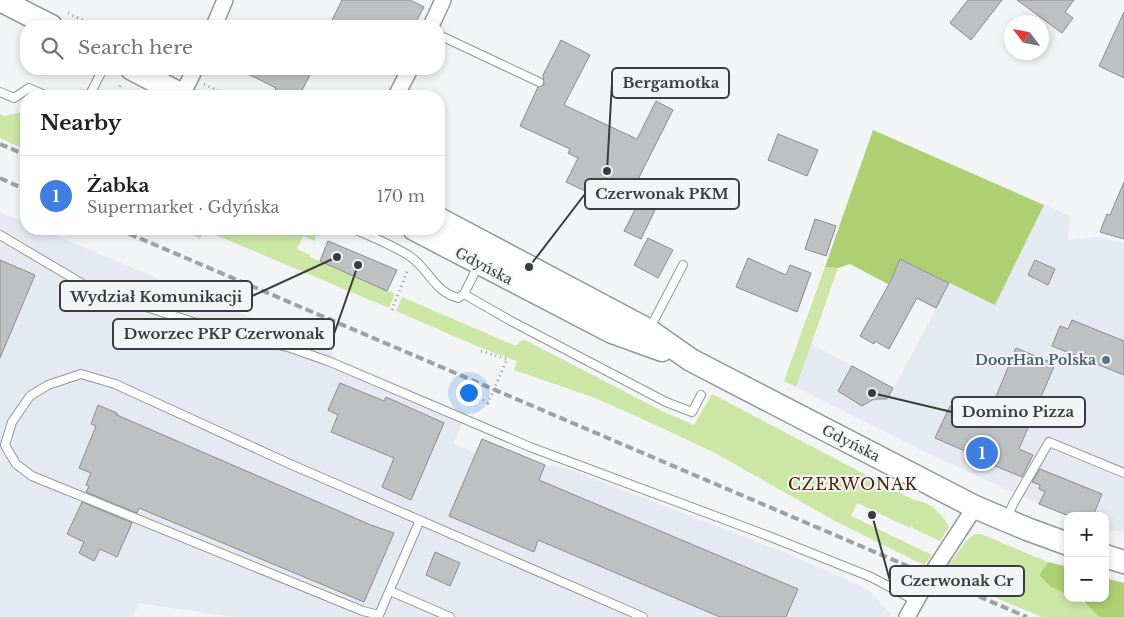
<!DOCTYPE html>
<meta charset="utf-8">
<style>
:root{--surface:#fff;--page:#f6f6f6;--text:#202124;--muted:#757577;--line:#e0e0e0;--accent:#864119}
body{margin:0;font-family:"Libre Baskerville",serif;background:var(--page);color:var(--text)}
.controls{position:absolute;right:15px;bottom:15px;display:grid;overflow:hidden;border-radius:10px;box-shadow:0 2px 8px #0003}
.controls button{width:45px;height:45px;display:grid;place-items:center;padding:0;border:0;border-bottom:1px solid var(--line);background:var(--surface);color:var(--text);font:25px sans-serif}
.compass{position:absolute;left:1004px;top:15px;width:45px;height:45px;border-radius:50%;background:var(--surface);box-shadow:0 2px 8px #0003;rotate:302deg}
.you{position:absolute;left:468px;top:392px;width:18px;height:18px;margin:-12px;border:4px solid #fff;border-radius:50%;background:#1a73e8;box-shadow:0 0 0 8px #1a73e833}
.badge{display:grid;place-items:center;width:32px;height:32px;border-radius:50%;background:var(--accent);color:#fff;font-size:16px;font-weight:700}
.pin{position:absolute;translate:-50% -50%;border:2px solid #fff;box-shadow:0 1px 5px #0006}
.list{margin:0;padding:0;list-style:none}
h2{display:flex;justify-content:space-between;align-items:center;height:65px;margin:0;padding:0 20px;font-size:21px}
h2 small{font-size:16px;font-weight:400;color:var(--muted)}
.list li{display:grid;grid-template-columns:32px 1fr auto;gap:15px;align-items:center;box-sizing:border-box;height:80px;padding:0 20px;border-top:1px solid var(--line)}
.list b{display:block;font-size:19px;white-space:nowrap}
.list p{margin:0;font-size:16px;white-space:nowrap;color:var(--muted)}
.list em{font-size:16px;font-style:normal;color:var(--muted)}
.icon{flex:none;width:28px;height:28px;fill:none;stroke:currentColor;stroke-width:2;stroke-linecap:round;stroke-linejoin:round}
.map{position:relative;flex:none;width:1124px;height:617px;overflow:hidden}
.search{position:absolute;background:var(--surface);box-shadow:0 2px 8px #0003;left:20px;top:20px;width:425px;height:55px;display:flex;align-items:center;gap:12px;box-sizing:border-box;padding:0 18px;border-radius:20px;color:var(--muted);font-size:19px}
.panel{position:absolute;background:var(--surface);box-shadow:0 2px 8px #0003;left:20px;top:90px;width:425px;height:145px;border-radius:20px}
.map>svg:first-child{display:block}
</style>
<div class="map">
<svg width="1124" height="617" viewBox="0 0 1124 617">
<rect width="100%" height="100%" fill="#f2f4f6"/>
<g fill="#e5e9f2">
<polygon points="1044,205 1070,216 1068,240 1097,237 1124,243 1124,533 1105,528 1105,516 1069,516 1039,504 925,452 796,387 811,344 894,388 936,309 888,284 900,259 995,305"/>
<polygon points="0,212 26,223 26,229 40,229 333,352 332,356 466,413 453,444 476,453 482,439 545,465 563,467 786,553 868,589 891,614 890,617 232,617 139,603 133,617 0,617"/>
</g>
<g fill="#cce6a6">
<polygon points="23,112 26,113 26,150 0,138 0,114 4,116"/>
<polygon points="184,229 304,229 314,234 316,236 315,241 303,236 297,249 310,255 310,257 395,294 389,308 204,230 200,239"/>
<polygon points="825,267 838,268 796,387 784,381"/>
<path d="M402 297 516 346 521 341 525 340 662 411 694 425 712 394 912 499C930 503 941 511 949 527L940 541 914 529 912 526 910 528 857 503 851 516 932 555 924 565 837 522 713 452 658 426 595 398 514 370 517 361 479 347 396 311Z"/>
<path d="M975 534H981L1048 562 1039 575 1051 587 1068 595V598C1082 598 1090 608 1099 617H1042L941 575 967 540Z"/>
</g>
<g fill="#acd072">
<polygon points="873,130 1044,205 995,305 901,259 888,284 850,264 838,268 825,267"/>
<polygon points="1048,562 1068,567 1068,595 1051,587 1039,575"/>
<polygon points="1105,578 1124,583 1124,617 1099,617 1084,602 1074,598 1105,598"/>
</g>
<g fill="#bec0c2" stroke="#8a8b8d">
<polygon points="342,0 410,0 424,7 414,26 329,26"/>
<polygon points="968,0 1002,0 971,40 950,23"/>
<polygon points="1017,0 1074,0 1065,12 1073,18 1062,33"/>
<polygon points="1124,12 1124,78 1099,66"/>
<polygon points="561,40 590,55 564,105 637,139 656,101 673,110 623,209 566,182 578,158 568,153 570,149 520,126 538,87 544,85 543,75"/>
<polygon points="238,69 313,69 299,96 272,96 276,88"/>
<polygon points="778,134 818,150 807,176 768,160"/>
<polygon points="1124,182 1124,239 1100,232 1107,214 1110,215"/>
<polygon points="639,202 655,210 641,239 624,231"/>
<polygon points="815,219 836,226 826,256 805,249"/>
<polygon points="648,238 673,250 658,278 634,265"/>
<polygon points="328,241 397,270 387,291 320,261"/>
<polygon points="748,258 786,275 790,265 811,273 797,312 736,287"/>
<polygon points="900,259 949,283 936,308 917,298 889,349 875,341 874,344 860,336 889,284"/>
<polygon points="0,260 35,275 0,358"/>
<polygon points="1035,260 1055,269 1048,285 1028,275"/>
<polygon points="1072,320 1124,341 1124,375 1052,346 1060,326 1068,329"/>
<polygon points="1016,348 1055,364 1019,449 1033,455 1022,477 971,456 972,454 935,438 950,406 960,409 962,405 988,416"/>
<polygon points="852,366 893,388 887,399 874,399 862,406 838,391"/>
<polygon points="340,383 384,401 386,397 444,423 411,500 382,487 394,458 331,432 338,415 328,410"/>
<polygon points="98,405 117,413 117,415 371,525 394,533 364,602 139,508 137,513 86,492 89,486 86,485 91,473 79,468 96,426 91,424"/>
<polygon points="482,439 545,465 539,480 798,589 786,617 720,617 538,540 534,552 449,516"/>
<polygon points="1040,469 1102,494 1093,516 1069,516 1039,504 1045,492 1039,489 1040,485 1032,482"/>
<polygon points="82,502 132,523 117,557 100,549 94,561 79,553 84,542 67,534"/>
<polygon points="435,552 460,563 450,586 426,575"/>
</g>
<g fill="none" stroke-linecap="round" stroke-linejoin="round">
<g stroke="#959799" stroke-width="10">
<g id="lane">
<polyline points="439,35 539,82"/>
<polyline points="0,92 14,98 29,88 47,96"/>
<polyline points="89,96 103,69"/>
<path d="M354 229C372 237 395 246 411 257 429 270 435 292 458 298L464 294 479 264"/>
<polyline points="0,235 93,290 234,335 288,347 328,361 530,447 766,535 871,577 916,601"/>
<polyline points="464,294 511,321 666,402 692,412 701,395"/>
<polyline points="650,328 683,265"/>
<polyline points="1007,519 1013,504 1049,442 1124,473"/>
<polyline points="420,520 379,615 363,611 32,476 16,464 5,445 12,422 30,396 48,385 81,374 115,384 290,464 643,617"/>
<polyline points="390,591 450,617"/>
</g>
</g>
<g stroke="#959799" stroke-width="18">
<g id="street">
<polyline points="214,26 225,0"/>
<polyline points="431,26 443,0"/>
<polyline points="182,95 195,69"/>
<polyline points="396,96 410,69"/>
<polyline points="907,617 930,576 975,507"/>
</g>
</g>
<g stroke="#959799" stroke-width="25">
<g id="secondary">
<polyline points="0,0 51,26"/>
<polyline points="132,69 184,96"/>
<polyline points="439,219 648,330 691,360 913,475 975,507 1027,529 1068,544"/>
<polyline points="414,229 612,332 662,350"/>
<polyline points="1105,556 1124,562"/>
</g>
</g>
<g stroke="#97999a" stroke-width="3" stroke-dasharray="1 4" stroke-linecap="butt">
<polyline points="68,13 94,26"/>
<polyline points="82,69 82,78"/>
<polyline points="204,84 228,96"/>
<polyline points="116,96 121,84"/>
<polyline points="392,310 407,271"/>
<polyline points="461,388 488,403 507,359 478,350"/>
</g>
<use href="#lane" stroke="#fff" stroke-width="8"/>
<use href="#street" stroke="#fff" stroke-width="15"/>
<use href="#secondary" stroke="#fff" stroke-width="22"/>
<g stroke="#9fa0a2" stroke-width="4" stroke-dasharray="8 4" stroke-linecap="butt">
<polyline points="0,144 26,155"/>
<polyline points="0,178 26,190"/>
<polyline points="118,229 1027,617"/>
</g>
</g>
<circle fill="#5c6f8a" stroke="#f2f4f6" stroke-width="2" cx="1106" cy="360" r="5"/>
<g text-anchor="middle" stroke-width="4" stroke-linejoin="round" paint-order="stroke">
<g font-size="14" fill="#3b3c3d" stroke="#f2f4f6">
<text transform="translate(484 266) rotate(28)" y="5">Gdyńska</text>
<text transform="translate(851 443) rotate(27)" y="5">Gdyńska</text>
</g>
<g font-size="14" font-weight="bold" fill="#4e5e75" stroke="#f2f4f6" text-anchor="end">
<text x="1096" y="365">DoorHan Polska</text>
</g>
<g font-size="16" letter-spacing="1" fill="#4d1f02" stroke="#f2f4f6">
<text x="853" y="490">CZERWONAK</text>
</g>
</g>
<path fill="none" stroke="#3b3c3d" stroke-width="2" d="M607 171L612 83M529 267L585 194M337 257L252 296M358 265L334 334M872 393L952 412M872 515L890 581"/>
<g fill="#3b3c3d" stroke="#f2f4f6" stroke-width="2">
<circle cx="607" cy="171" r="5"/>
<circle cx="529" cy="267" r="5"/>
<circle cx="337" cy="257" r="5"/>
<circle cx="358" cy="265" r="5"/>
<circle cx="872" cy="393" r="5"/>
<circle cx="872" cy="515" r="5"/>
</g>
<g fill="#f2f4f6" stroke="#3b3c3d" stroke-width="2">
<rect x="612" y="68" width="117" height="30" rx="5"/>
<rect x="585" y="179" width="154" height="30" rx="5"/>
<rect x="60" y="281" width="192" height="30" rx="5"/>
<rect x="113" y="319" width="221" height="30" rx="5"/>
<rect x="952" y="397" width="133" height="30" rx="5"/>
<rect x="890" y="566" width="134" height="30" rx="5"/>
</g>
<g font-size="15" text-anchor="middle" font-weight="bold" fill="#3b3c3d">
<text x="671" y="88">Bergamotka</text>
<text x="662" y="199">Czerwonak PKM</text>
<text x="156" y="302">Wydział Komunikacji</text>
<text x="224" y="339">Dworzec PKP Czerwonak</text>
<text x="1018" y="417">Domino Pizza</text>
<text x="957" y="586">Czerwonak Cr</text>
</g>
</svg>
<div class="controls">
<button>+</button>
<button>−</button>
</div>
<svg class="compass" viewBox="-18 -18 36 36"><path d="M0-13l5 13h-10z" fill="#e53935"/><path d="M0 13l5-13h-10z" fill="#757577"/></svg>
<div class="you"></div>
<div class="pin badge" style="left:982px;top:453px;background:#3f7fe0">1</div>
<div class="search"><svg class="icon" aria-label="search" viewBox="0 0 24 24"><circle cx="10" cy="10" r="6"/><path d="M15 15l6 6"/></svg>Search here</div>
<section class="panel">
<h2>Nearby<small></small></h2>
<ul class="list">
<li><span class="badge" style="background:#3f7fe0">1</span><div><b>Żabka</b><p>Supermarket · Gdyńska</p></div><em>170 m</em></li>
</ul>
</section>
</div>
